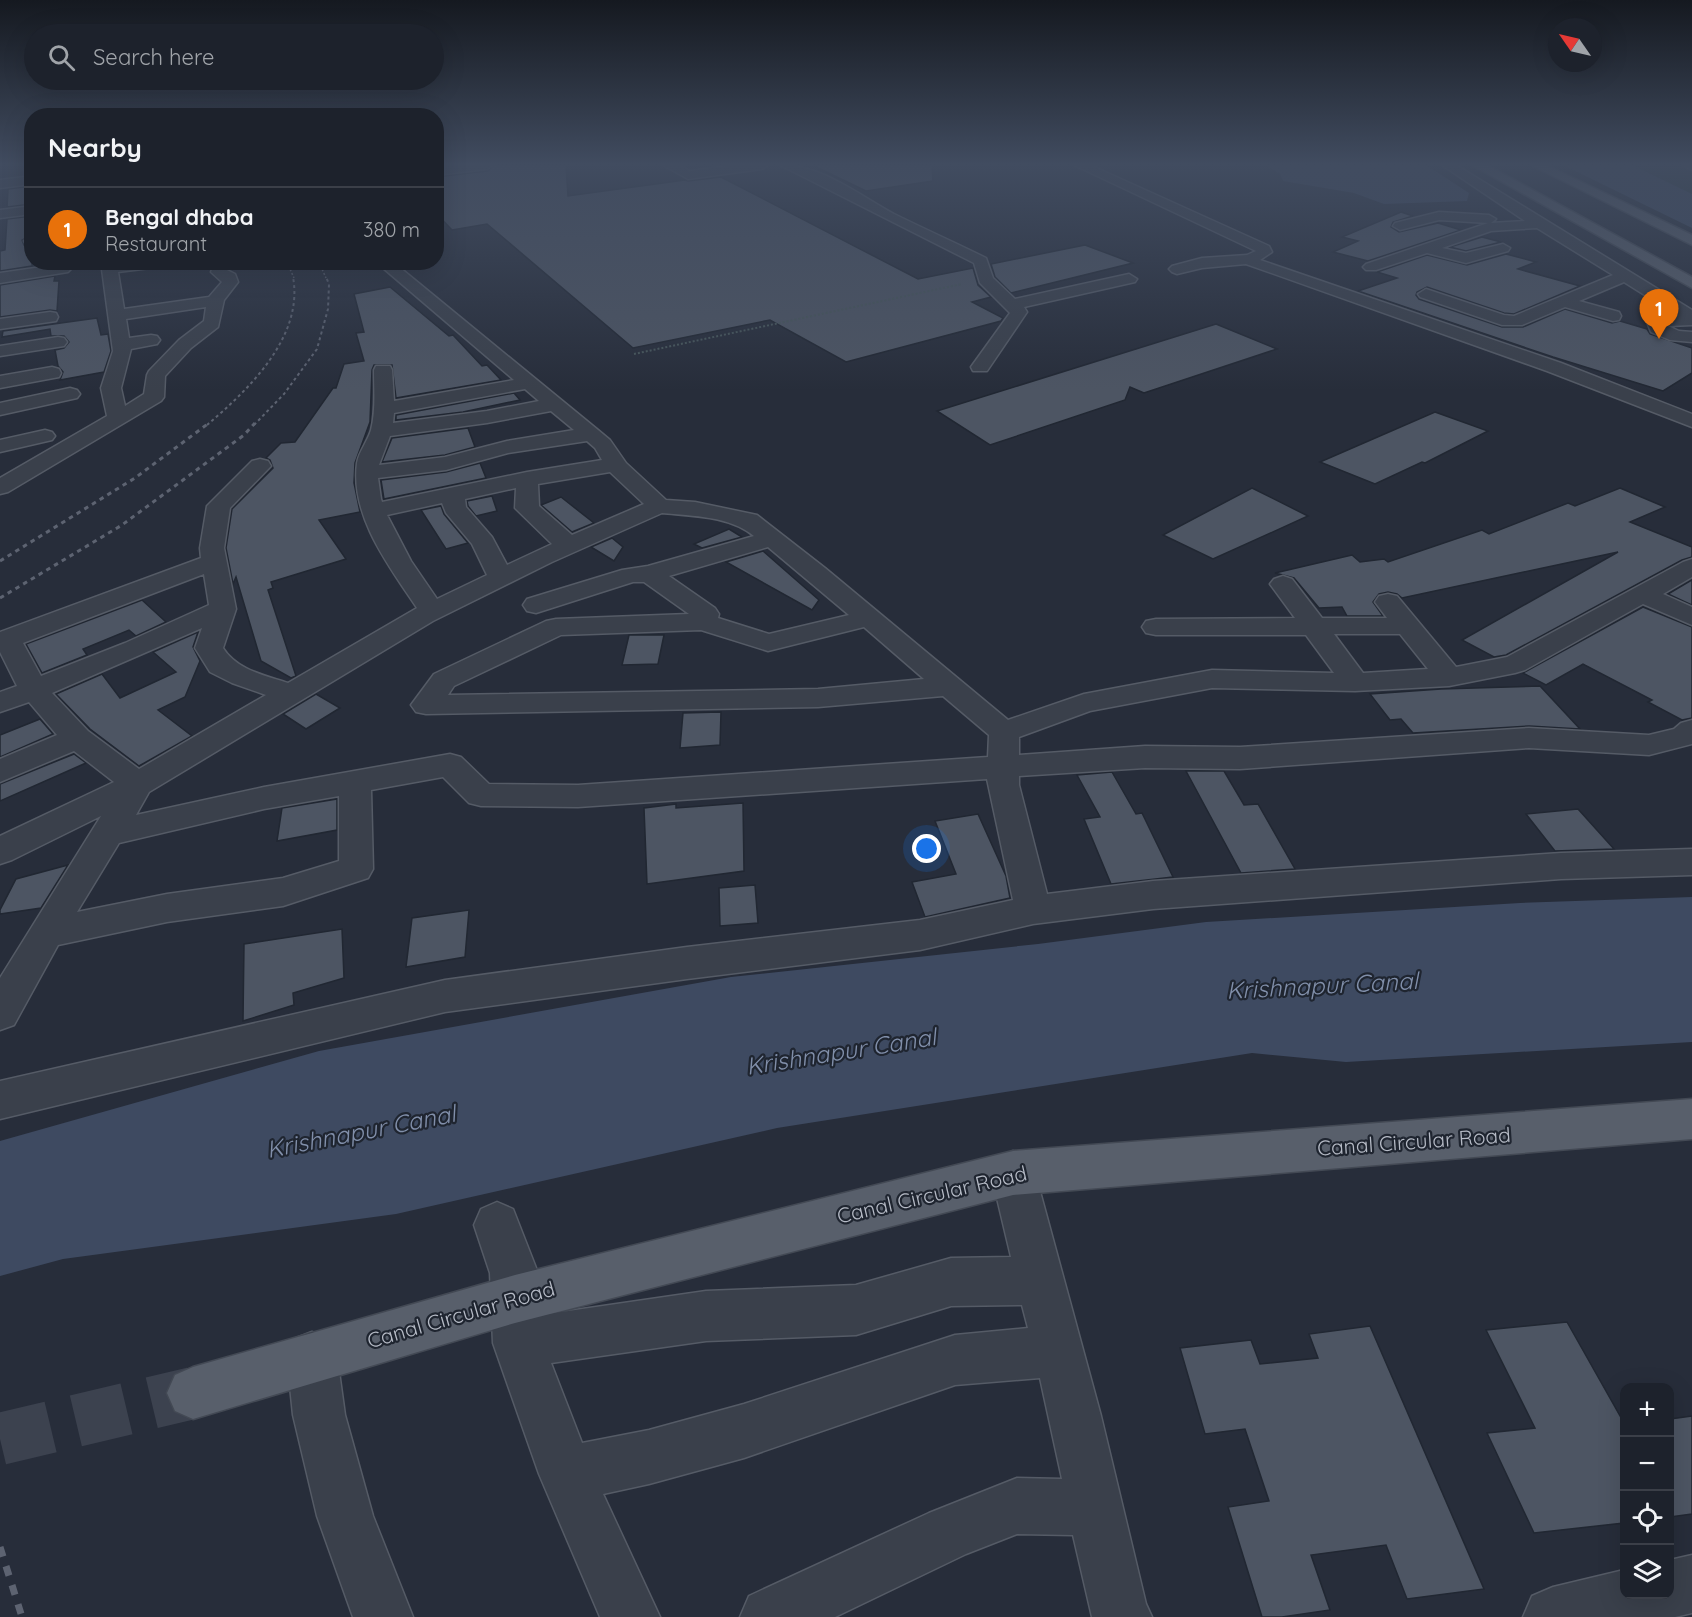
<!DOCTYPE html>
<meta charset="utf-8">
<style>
:root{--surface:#1d222c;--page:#2a2f38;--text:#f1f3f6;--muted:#a0a4a9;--line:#3b3f48;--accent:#db2777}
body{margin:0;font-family:Quicksand,sans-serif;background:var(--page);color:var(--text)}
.controls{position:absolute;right:18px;bottom:18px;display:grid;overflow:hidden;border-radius:12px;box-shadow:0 6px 24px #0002}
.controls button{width:54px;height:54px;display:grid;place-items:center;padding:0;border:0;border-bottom:2px solid var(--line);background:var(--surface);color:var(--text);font:30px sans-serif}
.compass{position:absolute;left:1548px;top:18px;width:54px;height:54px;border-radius:50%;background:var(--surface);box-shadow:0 6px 24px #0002;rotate:304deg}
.you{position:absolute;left:927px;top:849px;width:21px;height:21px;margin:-15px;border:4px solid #fff;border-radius:50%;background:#1a73e8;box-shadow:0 0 0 9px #1a73e833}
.badge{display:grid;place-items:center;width:39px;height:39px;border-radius:50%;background:var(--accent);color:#fff;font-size:20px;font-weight:700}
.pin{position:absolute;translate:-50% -50px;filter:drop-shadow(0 2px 3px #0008)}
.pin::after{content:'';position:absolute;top:32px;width:21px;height:18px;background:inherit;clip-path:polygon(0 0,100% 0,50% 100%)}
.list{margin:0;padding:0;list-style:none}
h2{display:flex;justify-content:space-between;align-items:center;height:78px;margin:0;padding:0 24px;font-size:26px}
h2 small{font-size:20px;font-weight:400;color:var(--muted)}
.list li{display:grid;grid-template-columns:39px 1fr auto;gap:18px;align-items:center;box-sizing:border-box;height:84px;padding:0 24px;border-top:2px solid var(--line)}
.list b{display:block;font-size:22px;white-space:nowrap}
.list p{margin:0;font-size:20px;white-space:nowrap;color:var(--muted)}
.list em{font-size:20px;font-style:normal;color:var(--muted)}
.icon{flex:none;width:33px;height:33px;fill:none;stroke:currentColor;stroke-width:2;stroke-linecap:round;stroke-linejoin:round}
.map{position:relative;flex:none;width:1692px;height:1617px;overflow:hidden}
.search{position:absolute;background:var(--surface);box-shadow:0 6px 24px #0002;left:24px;top:24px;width:420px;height:66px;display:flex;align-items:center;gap:15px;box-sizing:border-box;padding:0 21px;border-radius:33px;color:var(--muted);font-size:22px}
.panel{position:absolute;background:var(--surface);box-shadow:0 6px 24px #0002;left:24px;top:108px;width:420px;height:162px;border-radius:24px}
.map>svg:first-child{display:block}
</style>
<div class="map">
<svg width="1692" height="1617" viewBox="0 0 1692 1617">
<rect width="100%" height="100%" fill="#272d3a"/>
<polygon fill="#2a3a3c" points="1624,165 1680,165 1692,170 1692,197"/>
<g fill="#3e4a61">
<polygon points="1266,165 1426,165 1469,193 1467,201 1384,204 1354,193 1283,181 1280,174"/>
<polygon points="1563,165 1620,165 1692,200 1692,228"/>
<polygon points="1692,897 1692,1042 1346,1062 1252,1053 777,1128 396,1214 63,1259 0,1276 0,1141 319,1051 731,977 1038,944 1206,922 1520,903"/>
</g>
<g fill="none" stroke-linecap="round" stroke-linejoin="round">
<polygon fill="#3e4a61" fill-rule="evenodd" points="1615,165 1632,165 1692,194 1692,203"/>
</g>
<g fill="#4d5563" stroke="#212732" stroke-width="1.5">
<polygon points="495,165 566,165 568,196 685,180 688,181 721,177 918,279 973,268 978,285 991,297 972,302 1003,318 1001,321 846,362 770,320 633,348 487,224 452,230 436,213 436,177 487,171"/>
<polygon points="812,165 932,165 933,181 866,191"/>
<polygon points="32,186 32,204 7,207 8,189"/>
<polygon points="1401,212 1413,216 1393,222 1391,227 1399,232 1438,223 1461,230 1368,261 1333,252 1358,241 1342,237"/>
<polygon points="32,216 32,235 22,240 24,245 32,247 32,266 0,271 0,251 5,250 7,219"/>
<polygon points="1482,237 1501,242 1466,251 1450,247"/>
<polygon points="1085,245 1133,263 1011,293 995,277 991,264"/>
<polygon points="1506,254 1536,262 1518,269 1580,286 1514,314 1504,313 1427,287 1417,292 1416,295 1419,299 1502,327 1523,327 1565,309 1612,323 1620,321 1647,329 1650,334 1692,348 1692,373 1663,391 1553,357 1358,291 1397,278 1377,272 1427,255 1467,265"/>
<polygon points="55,276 54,281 59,281 57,311 50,310 0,317 0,285"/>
<polygon points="390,287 449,336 453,335 482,366 487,365 501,380 396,398 392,365 374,365 372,370 370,422 355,463 354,483 360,512 319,520 346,559 271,582 273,588 268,590 296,676 291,678 261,661 236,577 233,584 226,548 232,509 273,468 270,460 266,458 281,443 295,442 333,388 336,388 344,364 364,361 356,333 364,332 354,294"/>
<polygon points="97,318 101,335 108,334 111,351 104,372 60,380 63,372 58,366 55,350 64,348 69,342 64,336 51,336 50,329 2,337 3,331"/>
<polygon points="1216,324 1277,349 1144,393 1130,387 1125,400 990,445 937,411"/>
<polygon points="514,393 520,400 463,412 396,420 396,415"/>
<polygon points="1435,412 1488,431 1425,463 1422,462 1375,484 1320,462"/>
<polygon points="468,428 475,447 445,455 382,462 392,438"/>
<polygon points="480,463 486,478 384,499 381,480 446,472"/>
<polygon points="1252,488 1308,516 1213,559 1163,535"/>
<polygon points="1620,488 1665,507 1630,522 1692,547 1692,557 1682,560 1506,655 1494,657 1462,640 1618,552 1402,598 1397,594 1388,592 1379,594 1373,602 1383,616 1347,616 1342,607 1319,608 1294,578 1275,573 1352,555 1360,562 1384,559 1388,562 1482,530 1489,534 1568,503 1575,506"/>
<polygon points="492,496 497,511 476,516 468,506 467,501"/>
<polygon points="561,497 594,523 572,532 541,505"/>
<polygon points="441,506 444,514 468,543 446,549 421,510"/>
<polygon points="729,529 742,537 702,548 694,544"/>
<polygon points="612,538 623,547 614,561 591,547"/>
<polygon points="763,551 819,600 812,610 726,562"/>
<polygon points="1692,580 1692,605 1668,594"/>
<polygon points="142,600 166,622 136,636 129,630 83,649 87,655 42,673 26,644"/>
<polygon points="1643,607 1692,627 1692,718 1682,720 1648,702 1652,700 1583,664 1546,685 1523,673"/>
<polygon points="198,632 193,647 200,661 185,697 158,710 192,736 139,766 90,729 56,694 102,674 120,698 176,672 153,652"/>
<polygon points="629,635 664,635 658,664 622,665"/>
<polygon points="1540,686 1580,729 1529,726 1413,733 1401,719 1390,720 1370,694 1441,689"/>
<polygon points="316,694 340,708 306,729 283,714"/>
<polygon points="721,712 720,745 680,748 683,713"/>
<polygon points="40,719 53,734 0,757 0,735"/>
<polygon points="74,754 86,763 0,801 0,784"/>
<polygon points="1186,771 1224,771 1244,805 1258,804 1295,869 1241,873"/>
<polygon points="1112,772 1136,814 1142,813 1173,877 1111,884 1084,819 1100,817 1077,775"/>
<polygon points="337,799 337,830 277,841 282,808"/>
<polygon points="743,803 744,871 647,884 644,808 676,804 676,808"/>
<polygon points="1578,809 1614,849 1555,851 1526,814"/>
<polygon points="978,814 1006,876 1010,898 925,917 912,882 956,874 935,821"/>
<polygon points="68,865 41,908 0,914 0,910 16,879"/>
<polygon points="755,885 758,923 720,926 719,888"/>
<polygon points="469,910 465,957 406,967 412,918"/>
<polygon points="342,929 344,978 293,993 294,1005 243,1021 244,944"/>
<polygon points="1567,1322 1624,1423 1624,1523 1534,1533 1487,1433 1535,1428 1486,1330"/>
<polygon points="1370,1326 1484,1589 1407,1599 1386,1545 1311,1555 1330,1610 1282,1617 1262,1617 1228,1507 1269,1501 1245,1429 1205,1434 1180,1348 1251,1340 1260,1364 1318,1358 1309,1334"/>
<polygon points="1692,1416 1692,1514 1670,1517 1670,1419"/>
</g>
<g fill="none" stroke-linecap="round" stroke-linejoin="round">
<polyline stroke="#3c424f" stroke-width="52" stroke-dasharray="52 26" stroke-linecap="butt" points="0,1439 193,1393"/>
<g stroke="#555b66" stroke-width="3">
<g id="minor">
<polygon points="457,165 493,165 487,169 436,175 436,167"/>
<polygon points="663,165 678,165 690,171 736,165 768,165 762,169 688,179"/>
<path d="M780 165C820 164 859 195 894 214 924 229 956 243 986 258L993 278 1015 299 1129 274 1137 279 1135 282 1024 307 1027 312 987 371H973L971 367 1010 313 980 283 974 263Z"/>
<polygon points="1074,165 1090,165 1269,246 1272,252 1260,260 1561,363 1692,414 1692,427 1547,371 1246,264 1202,268 1177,274 1172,272 1169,269 1172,266 1202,258 1247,255 1256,251"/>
<polygon points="1442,165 1456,165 1692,310 1692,325 1668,326 1679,331 1692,332 1692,342 1670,340 1651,332 1647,322 1650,318 1678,316 1624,282 1579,301 1619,312 1621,316 1619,320 1613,321 1565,307 1522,325 1502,325 1420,297 1418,294 1426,289 1504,315 1514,316 1613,275 1537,228 1491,231 1442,248 1466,253 1503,244 1510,248 1508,251 1466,263 1427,253 1376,270 1366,270 1363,267 1366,264 1488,223 1439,220 1400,230 1393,226 1395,223 1439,212 1489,215 1496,219 1491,223 1525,221"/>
<polygon points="1683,165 1692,165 1692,170"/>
<polygon points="32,176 32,184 0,188 0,180"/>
<polygon points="32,206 32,214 0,218 0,210"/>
<polygon points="31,237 32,245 26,244 24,241"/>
<path d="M101 262H165L158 267 118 272 124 309 209 297 222 282 211 272 215 262H230L227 270 235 274 238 282 224 300 218 327 191 348 165 376 164 397 161 401 8 492 0 494V478L107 416 101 388 113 351ZM206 307 204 321 179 340 149 371 147 375 144 394 125 406 121 388 131 349 157 344 160 340 157 336 151 335 129 338 126 319Z"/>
<path d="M376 262H393L598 430 610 440 626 463 666 500 695 502 757 515 825 568 1008 720 1084 694 1212 670 1334 673 1306 635H1156L1146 633 1142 627 1146 621 1156 619 1295 618 1270 584 1274 579 1283 576 1292 579 1322 618H1387L1375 602 1379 596 1388 594 1397 596 1456 667 1507 657 1683 562 1692 559V577L1663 594 1692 607V625L1643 604 1525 670 1515 673 1449 686 1355 691 1212 688 1090 711 1019 737V755L1145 746 1240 747 1529 728 1649 735 1674 729 1681 723 1692 720V744L1649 755 1529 748 1240 769 1145 768 1019 776V785L1047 894 1153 881 1561 853 1692 849V875L1561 879 1153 909 1033 924 920 950 687 979 445 1012 0 1119V1081L445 980 687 947 920 920 1013 900 987 779 578 807 481 806 469 803 443 777 371 790 373 869 368 878 283 906 167 922 58 945 14 1025 0 1030V978L101 816 12 860 0 864V836L114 782 74 751 0 782V759L57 735 29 702 0 712V692L17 686 0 652V632L201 558 200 548 207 506 252 461 260 459 268 461 271 466 230 508 224 548 236 609 223 648C237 670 264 675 288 683L417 608C389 566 350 516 357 463 359 451 368 441 371 430 376 411 374 389 374 370L376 366H390L392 370 394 401 514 380ZM525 389 539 401 487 411 393 423 394 413ZM551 411 574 430 507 441 445 457 379 465 390 436 487 423ZM587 441 595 448 602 460 527 472 382 502 381 499 378 478 446 470 508 453ZM610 472 644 504 572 535 539 506 538 484ZM516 488 515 508 552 544 507 565 492 537 466 507 465 499ZM442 503 446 513 472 544 487 575 437 599 411 561 387 515ZM662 513C693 516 730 516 754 536L648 566 622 570 527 599 523 605 527 611 536 613 633 582H644L689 614 556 619 546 621 434 674 411 705 416 712 426 714 818 707 943 696 989 735 988 757 578 785 489 784 461 757 450 754 264 787 136 815 149 792 433 621 552 562ZM768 547 849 615 769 634 718 618 719 614 715 608 669 576ZM204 574 209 605 125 643 41 676 23 643ZM864 627 924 679 818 689 448 695 454 686 561 635 701 630 768 651ZM202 628 195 648 210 672 232 683 266 695 139 769 88 731 52 693ZM1334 634H1400L1428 669 1363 673ZM339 796V861L283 878 167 894 77 912 119 843 264 809Z"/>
<polygon points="63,264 68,266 71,269 68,272 0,283 0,273"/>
<polygon points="50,312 56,313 58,317 56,321 0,329 0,319"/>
<polygon points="58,337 64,338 67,342 64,346 0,356 0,346"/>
<polygon points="52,367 59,369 61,373 59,377 0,388 0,376"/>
<polygon points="70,388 77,390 80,394 77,398 0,415 0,403"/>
<polygon points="45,430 52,432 55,436 52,440 0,452 0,440"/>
<path d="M1013 1151 1029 1158 1035 1173 1101 1416 1146 1604 1152 1617H1092L1073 1535 1017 1534 966 1554 835 1617H740L749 1596 929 1513 1017 1478 1062 1479 1040 1378 955 1385 744 1458 649 1484 603 1494 660 1617H600L539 1474 493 1343 490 1273 474 1225 481 1209 497 1202 513 1209 538 1273 541 1315 706 1291 856 1285 951 1258 1011 1257 991 1173 997 1158ZM1022 1305 1028 1328 955 1335 744 1404 649 1430 582 1443 551 1363 706 1341 856 1335 951 1306Z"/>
<polygon points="312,1332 330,1339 337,1357 345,1415 373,1516 413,1617 353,1617 317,1516 293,1415 287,1357 294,1339"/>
<polygon points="1692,1555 1692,1613 1675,1617 1523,1617 1532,1596 1553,1587 1624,1570 1624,1594 1670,1594 1670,1560"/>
</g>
</g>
<g stroke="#434954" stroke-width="3">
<g id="major">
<polygon points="1472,165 1487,165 1692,277 1692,288"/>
<polygon points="1531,165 1546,165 1692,235 1692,245"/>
<polygon points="1692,1099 1692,1139 1013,1195 515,1323 193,1419 175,1411 167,1393 175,1375 193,1367 515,1275 1013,1151"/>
</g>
</g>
<polyline stroke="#48575b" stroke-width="2" stroke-dasharray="2 2" stroke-linecap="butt" points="634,354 962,284"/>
<use href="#minor" fill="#3a404b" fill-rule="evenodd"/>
<use href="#major" fill="#585f6b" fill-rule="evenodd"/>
<g stroke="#5d6371" stroke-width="1.5" stroke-dasharray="2 2" stroke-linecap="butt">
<polyline points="287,262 294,278"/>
<polyline points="319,262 326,278"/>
</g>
<g stroke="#5d6371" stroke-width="2" stroke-dasharray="3 3" stroke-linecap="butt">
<path d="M207 425C248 390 304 337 293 277"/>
<polyline points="254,425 284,394 317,349 328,309 329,284 326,277"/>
</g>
<g stroke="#5d6371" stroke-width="3" stroke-dasharray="4.5 4.5" stroke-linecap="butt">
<polyline points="0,561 135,478 209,423"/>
<polyline points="0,598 122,525 244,435 255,423"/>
</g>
<polyline stroke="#5d6371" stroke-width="7" stroke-dasharray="10 10" stroke-linecap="butt" points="0,1547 22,1617"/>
</g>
<linearGradient id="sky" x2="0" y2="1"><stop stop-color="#151920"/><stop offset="0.42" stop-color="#414c60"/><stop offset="1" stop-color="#414c60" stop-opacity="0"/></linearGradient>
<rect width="1692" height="391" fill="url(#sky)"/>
<g text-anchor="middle" stroke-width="4.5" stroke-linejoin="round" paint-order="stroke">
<g font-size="21" fill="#b6bbc6" stroke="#1f2530">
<text transform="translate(1414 1142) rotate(-4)" y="7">Canal Circular Road</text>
<text transform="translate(932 1195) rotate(-13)" y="7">Canal Circular Road</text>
<text transform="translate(461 1315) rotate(-16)" y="7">Canal Circular Road</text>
</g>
<g font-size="24" font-style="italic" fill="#818faa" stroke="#1f2530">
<text transform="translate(1322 986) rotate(-3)" y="8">Krishnapur Canal</text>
<text transform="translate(841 1052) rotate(-9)" y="8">Krishnapur Canal</text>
<text transform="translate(361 1132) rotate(-11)" y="8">Krishnapur Canal</text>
</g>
</g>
</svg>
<div class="controls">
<button>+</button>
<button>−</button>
<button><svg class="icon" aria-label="locate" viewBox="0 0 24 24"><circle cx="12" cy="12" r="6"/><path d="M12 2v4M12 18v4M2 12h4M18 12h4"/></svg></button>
<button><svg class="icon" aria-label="layers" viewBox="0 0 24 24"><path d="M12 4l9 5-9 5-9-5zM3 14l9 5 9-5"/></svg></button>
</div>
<svg class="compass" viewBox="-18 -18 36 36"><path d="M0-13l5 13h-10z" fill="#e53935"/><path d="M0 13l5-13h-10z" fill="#a0a4a9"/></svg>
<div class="you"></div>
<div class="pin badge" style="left:1659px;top:339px;background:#e8710a">1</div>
<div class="search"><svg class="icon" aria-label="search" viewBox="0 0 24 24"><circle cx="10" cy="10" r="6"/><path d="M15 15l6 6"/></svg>Search here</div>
<section class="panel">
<h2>Nearby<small></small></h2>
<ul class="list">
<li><span class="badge" style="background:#e8710a">1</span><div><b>Bengal dhaba</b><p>Restaurant</p></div><em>380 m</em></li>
</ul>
</section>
</div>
